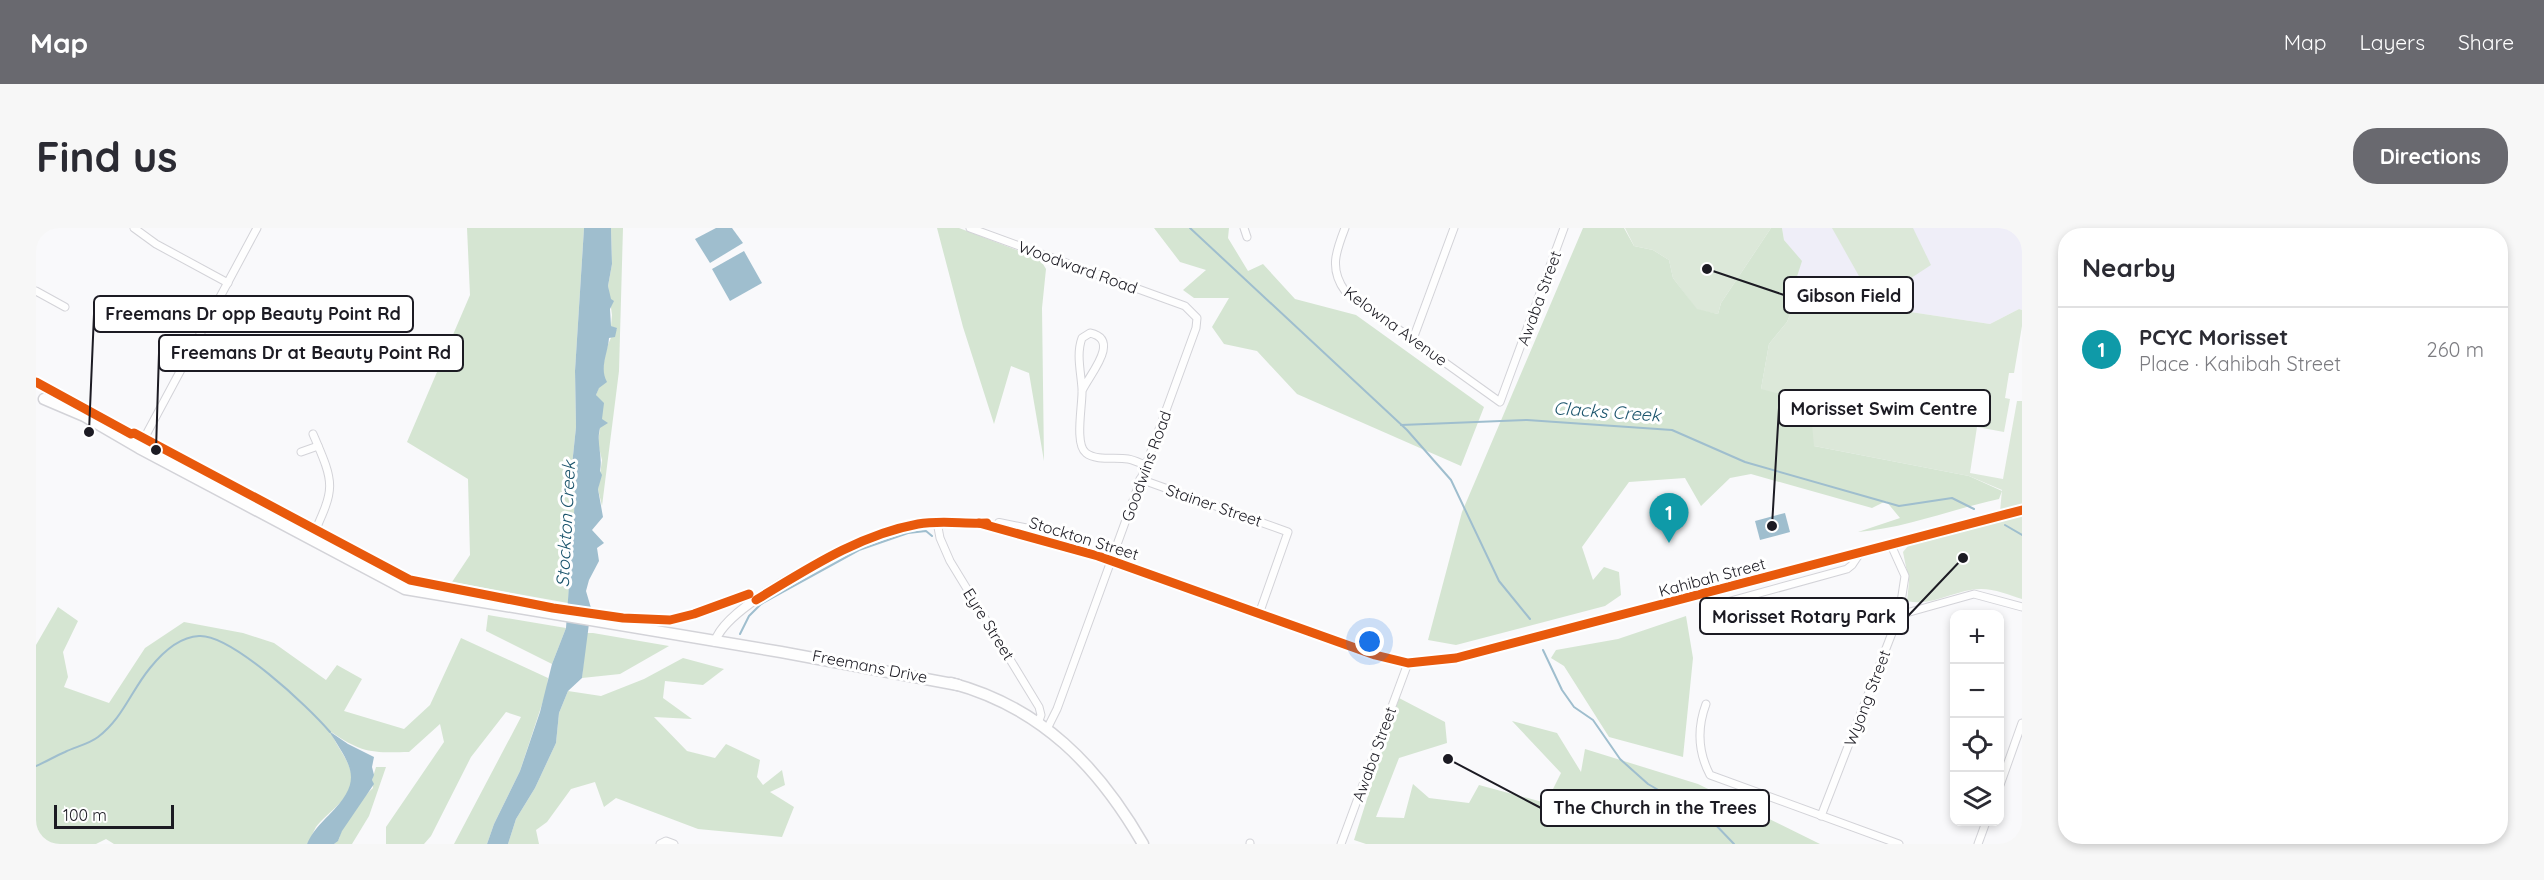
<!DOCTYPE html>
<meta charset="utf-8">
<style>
:root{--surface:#fff;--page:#f7f7f7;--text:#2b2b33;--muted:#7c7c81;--line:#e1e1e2;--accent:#69696f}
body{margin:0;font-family:Quicksand,sans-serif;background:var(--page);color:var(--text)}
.controls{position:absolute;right:18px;bottom:18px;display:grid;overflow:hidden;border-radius:12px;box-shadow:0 3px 9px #0003}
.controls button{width:54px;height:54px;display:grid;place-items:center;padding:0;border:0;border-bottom:2px solid var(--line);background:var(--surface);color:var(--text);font:30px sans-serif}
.scale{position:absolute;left:18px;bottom:15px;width:120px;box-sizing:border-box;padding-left:6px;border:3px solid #1c1b23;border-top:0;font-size:16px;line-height:21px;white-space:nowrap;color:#1c1b23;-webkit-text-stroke:4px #fff;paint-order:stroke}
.you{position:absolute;left:1334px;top:414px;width:21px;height:21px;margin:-15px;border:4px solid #fff;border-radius:50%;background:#1a73e8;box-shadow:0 0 0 9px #1a73e833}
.badge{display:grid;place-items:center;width:39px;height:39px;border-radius:50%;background:var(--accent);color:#fff;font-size:20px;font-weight:700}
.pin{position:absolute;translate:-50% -50px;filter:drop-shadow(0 2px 3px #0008)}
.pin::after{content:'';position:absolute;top:32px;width:21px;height:18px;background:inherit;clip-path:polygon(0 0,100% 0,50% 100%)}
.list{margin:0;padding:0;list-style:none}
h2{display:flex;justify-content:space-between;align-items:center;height:78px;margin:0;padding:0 24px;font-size:26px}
h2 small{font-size:20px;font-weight:400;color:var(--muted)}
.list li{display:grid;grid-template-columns:39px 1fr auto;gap:18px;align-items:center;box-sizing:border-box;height:84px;padding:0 24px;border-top:2px solid var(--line)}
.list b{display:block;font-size:22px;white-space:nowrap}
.list p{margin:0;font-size:20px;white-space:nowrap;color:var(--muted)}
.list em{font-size:20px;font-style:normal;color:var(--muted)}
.icon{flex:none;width:33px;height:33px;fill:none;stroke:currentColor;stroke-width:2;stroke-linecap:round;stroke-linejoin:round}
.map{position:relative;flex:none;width:1986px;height:616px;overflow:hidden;border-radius:24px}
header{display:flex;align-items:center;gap:36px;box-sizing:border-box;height:84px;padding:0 30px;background:var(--accent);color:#fff}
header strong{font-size:28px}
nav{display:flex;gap:33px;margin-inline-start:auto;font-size:21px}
.intro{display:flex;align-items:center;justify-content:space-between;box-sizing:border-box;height:144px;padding:0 36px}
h1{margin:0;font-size:42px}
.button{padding:15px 27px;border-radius:24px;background:var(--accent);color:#fff;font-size:21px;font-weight:700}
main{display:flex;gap:36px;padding:0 36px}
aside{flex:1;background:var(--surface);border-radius:24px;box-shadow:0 3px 9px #0003}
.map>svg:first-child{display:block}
</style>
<header>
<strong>Map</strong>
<nav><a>Map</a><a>Layers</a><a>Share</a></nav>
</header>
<div class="intro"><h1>Find us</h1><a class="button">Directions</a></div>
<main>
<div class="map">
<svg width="1986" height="616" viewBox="0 0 1986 616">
<rect width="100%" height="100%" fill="#f9f9fb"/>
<polygon fill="#efeef8" points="1746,0 1986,0 1986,82 1983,81 1954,96 1762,67 1757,62 1765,33 1748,12"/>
<g fill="#dce8d9">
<polygon points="1589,0 1735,0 1685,75 1682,86 1661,82 1637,50 1633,32 1617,22 1598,18"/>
<polygon points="1796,0 1877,0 1895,37 1849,67 1833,66"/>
<polygon points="1762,67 1954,96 1983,81 1986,82 1986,98 1978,145 1973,145 1969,170 1974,171 1968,204 1941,199 1934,245 1967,251 1981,173 1986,173 1986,278 1964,284 1966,262 1933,248 1778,218 1725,161 1733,116 1751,94"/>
<path d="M1986 288V371C1973 367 1959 361 1945 361 1920 361 1897 379 1871 373L1873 354 1867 324 1872 318Z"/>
</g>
<g fill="#d5e5d2">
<polygon points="431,0 548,0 539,143 540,199 535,247 539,256 538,286 532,375 416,354 434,327 432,251 371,214 434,67"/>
<path d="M575 0H587L583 143 566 278 562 261 566 232 562 216 566 182 560 167C570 145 565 119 581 101L575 98 576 87 572 58 576 36Z"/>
<polygon points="901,0 923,0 1004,31 1010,41 1006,80 1008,233 993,145 975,138 958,196 927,99"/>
<polygon points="1118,0 1193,0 1192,10 1212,43 1227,36 1259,71 1320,87 1448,179 1425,238 1261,166 1221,123 1188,116 1176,99 1193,70 1158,70 1147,62 1170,42 1144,34"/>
<path d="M1547 0H1588L1598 18 1617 22 1633 32 1637 50 1661 81 1682 86 1685 75 1735 0H1746L1748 12 1766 33 1757 61 1762 67 1751 94 1733 116 1725 161 1774 174 1778 218 1933 248 1966 263 1963 271C1916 281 1870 300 1822 304L1864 290 1850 273 1836 280 1715 246 1694 250 1665 278 1649 250 1593 254 1546 319 1557 352 1568 339 1583 344 1585 367 1569 378 1420 417 1392 412 1426 284Z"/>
<path d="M22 379 42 393 27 424 32 449 28 459 73 475 109 420 148 394 207 405 238 415 290 452 301 437 326 451 308 483 368 501 394 477 425 410 512 450 511 461 484 543 458 596 451 616H418L485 489 470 484 435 529 395 608 388 616H350V599L408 514 404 496 373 524C336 525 326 525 295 504 299 516 310 528 314 541 323 567 293 582 280 599 277 604 275 611 271 616H78L70 611 60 616H0V417Z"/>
<polygon points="452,387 530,400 516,436 450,403"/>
<polygon points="1650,388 1657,430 1647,529 1573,509 1528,438 1515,430 1520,422 1582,411"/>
<polygon points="550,405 557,405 633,418 584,446 546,450"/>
<polygon points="647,430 688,441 667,457 629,453 627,470 656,491 618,489 651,523 679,530 690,516 724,532 721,549 727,557 746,542 749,557 734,564 758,579 746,609 662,601 580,570 568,579 559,554 535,561 511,594 500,602 503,616 472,616 480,591 499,560 520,515 523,485 532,463 565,468 608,451"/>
<polygon points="1363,470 1409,494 1411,515 1363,530 1340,589 1368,590 1377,556 1393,570 1433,575 1443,557 1510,575 1525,545 1476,493 1521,505 1545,544 1549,521 1662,556 1784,616 1330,616 1318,612"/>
<path d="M340 539H350L333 588 316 616H298C304 612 303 610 305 604 312 590 325 570 337 560L336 552Z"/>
</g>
<g fill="#9fbece">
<path d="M548 0H575L576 36 572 58 575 71 578 73 574 81 575 98 581 100 579 109 573 110C572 125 563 140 571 154L563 160 560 167 568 175 566 191 572 195 564 200C560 216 567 227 564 243L566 247 562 261 567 289 556 302 568 315 561 320 563 333 553 352 550 363 555 380 546 450 532 463 523 485 520 515 499 560 480 591 472 616H451L458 596 484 543 504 484 516 436 530 400 538 286 539 256 535 247 540 199 539 143Z"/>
<polygon points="680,0 696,0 707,15 674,35 659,11"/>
<polygon points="708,23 726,55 694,73 676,41"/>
<polygon points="1749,285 1754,304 1724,312 1719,293"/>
<path d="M293 503 312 516 338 529 336 539 338 547 336 552 338 556 306 603 302 613 298 616H271C276 604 284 596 293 587 328 552 316 540 293 503Z"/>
</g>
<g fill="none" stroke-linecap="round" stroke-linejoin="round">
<g stroke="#9fbece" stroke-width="2">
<polyline points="1154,0 1371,202 1415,252 1463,353 1494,391"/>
<polyline points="1365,197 1491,192 1636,202 1709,234 1863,278 1916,270 1938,281"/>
<polyline points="1969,297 1986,307"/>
<polyline points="704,406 713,388 725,376 823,322 872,305 890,303 896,308"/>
<polyline points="1507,422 1526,462 1538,479 1557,492 1584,531 1612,556 1676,593 1698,616"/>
<path d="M0 538C10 534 19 528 29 524 39 519 53 516 62 509 87 490 95 463 114 440 126 425 143 409 163 408 195 406 273 479 294 504"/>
</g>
<g stroke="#d3d3d8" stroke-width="9">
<g id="minor">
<polyline points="98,0 120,16 192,55"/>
<polyline points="934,0 1149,78 1161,90 1160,100 1021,481 1011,501"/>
<polyline points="1208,0 1211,9"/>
<path d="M1309 0C1300 23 1293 41 1309 63L1464 174 1528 0"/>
<polyline points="0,63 29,79"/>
<polyline points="1377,111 1418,0"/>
<path d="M1046 163C1052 148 1086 112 1054 105L1046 110C1040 126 1045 144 1046 161 1047 175 1038 216 1050 225 1060 233 1080 229 1092 231 1098 232 1104 235 1109 237"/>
<polyline points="103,220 221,0"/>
<polyline points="265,224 282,218"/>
<polyline points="1104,251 1252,304 1223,386"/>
<polyline points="901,294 904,310 914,333 1003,479 1005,487 1002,495"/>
<path d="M275 312C299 259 300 259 277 206"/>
<polyline points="1668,366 1673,376 1680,377 1811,341 1816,337 1824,325"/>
<polyline points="1863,387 1938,366 1986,379"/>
<path d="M1670 476C1661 500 1662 524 1674 547L1863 616"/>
<polyline points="1964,557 1986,495"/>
<polyline points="1785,588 1863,387 1869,348 1855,317"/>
<polyline points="624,616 630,613 638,616"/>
<polyline points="1214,616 1214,615"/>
<polyline points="1305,616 1372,435"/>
<polyline points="1942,616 1950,594"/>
</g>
</g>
<g stroke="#d3d3d8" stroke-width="10">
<g id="tertiary">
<polyline points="943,295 1062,328 1339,427 1372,435 1420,430 1986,282"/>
<polyline points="963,295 993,301 1015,309"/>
<path d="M679 414C690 374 825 310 865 300 893 293 919 296 948 295"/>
</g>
</g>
<g stroke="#d3d3d8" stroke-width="13">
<g id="secondary">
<polyline points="8,171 48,188 103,220 369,361 745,424 922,457"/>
<path d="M915 455C1005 479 1062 538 1107 616"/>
</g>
</g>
<use href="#minor" stroke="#fefefe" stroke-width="7"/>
<use href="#tertiary" stroke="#fefefe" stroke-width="8"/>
<use href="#secondary" stroke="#fefefe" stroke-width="10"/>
<g stroke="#fff" stroke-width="13">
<g id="cycleway">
<polyline points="0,154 95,206 98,205 374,352 517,380 587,390 634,392 658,386 713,366"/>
<polyline points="943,295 1062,328 1339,427 1372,435 1420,430 1986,282"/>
<path d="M720 372C770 342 822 307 882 296 905 292 927 296 951 295"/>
</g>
</g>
<use href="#cycleway" stroke="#e8590c" stroke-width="9"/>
</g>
<g text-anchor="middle" stroke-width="6" stroke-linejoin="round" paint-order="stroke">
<g font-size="16" fill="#1c1b23" stroke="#fff">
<text transform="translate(1042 39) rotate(20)" y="6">Woodward Road</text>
<text transform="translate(1503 70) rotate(-70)" y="6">Awaba Street</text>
<text transform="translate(1360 98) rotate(36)" y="6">Kelowna Avenue</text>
<text transform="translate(1110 238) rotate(-70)" y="6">Goodwins Road</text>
<text transform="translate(1178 277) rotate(19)" y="6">Stainer Street</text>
<text transform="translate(1048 310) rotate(17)" y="6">Stockton Street</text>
<text transform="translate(1676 349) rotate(-15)" y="6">Kahibah Street</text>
<text transform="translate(953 396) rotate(58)" y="6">Eyre Street</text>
<text transform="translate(834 438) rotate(11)" y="6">Freemans Drive</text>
<text transform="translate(1831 470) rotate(-69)" y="6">Wyong Street</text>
<text transform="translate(1338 526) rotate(-70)" y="6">Awaba Street</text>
</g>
<g font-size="18" font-style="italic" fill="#1b546c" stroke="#fff">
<text transform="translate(1571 184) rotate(4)" y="6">Clacks Creek</text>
<text transform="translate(530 296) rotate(-87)" y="6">Stockton Creek</text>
</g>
</g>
<path fill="none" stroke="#1c1b23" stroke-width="2" d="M1671 41L1748 67M53 204L58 86M120 222L123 125M1736 298L1743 180M1927 330L1872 388M1412 531L1505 580"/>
<g fill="#1c1b23" stroke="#fff" stroke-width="2">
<circle cx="1671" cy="41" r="6"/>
<circle cx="53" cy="204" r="6"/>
<circle cx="120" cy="222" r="6"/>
<circle cx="1736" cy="298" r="6"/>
<circle cx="1927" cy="330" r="6"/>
<circle cx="1412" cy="531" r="6"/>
</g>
<g fill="#fff" stroke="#1c1b23" stroke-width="2">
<rect x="1748" y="49" width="129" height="36" rx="6"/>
<rect x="58" y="68" width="319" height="36" rx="6"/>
<rect x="123" y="107" width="304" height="36" rx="6"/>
<rect x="1743" y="162" width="211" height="36" rx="6"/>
<rect x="1664" y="370" width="208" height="36" rx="6"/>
<rect x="1505" y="562" width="228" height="36" rx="6"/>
</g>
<g font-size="18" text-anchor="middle" font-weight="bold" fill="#1c1b23">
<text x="1813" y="74">Gibson Field</text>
<text x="217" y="92">Freemans Dr opp Beauty Point Rd</text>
<text x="275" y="131">Freemans Dr at Beauty Point Rd</text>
<text x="1848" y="187">Morisset Swim Centre</text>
<text x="1768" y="395">Morisset Rotary Park</text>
<text x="1619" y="586">The Church in the Trees</text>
</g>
</svg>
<div class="controls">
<button>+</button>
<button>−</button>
<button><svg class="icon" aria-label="locate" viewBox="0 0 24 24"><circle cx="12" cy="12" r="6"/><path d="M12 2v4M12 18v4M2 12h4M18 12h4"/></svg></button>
<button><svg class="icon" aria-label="layers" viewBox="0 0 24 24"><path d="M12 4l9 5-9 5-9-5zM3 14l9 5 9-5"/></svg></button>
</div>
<div class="scale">100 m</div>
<div class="you"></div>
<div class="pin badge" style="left:1633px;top:315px;background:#0f9aa8">1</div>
</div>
<aside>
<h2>Nearby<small></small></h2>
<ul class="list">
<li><span class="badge" style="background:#0f9aa8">1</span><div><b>PCYC Morisset</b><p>Place · Kahibah Street</p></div><em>260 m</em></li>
</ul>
</aside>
</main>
